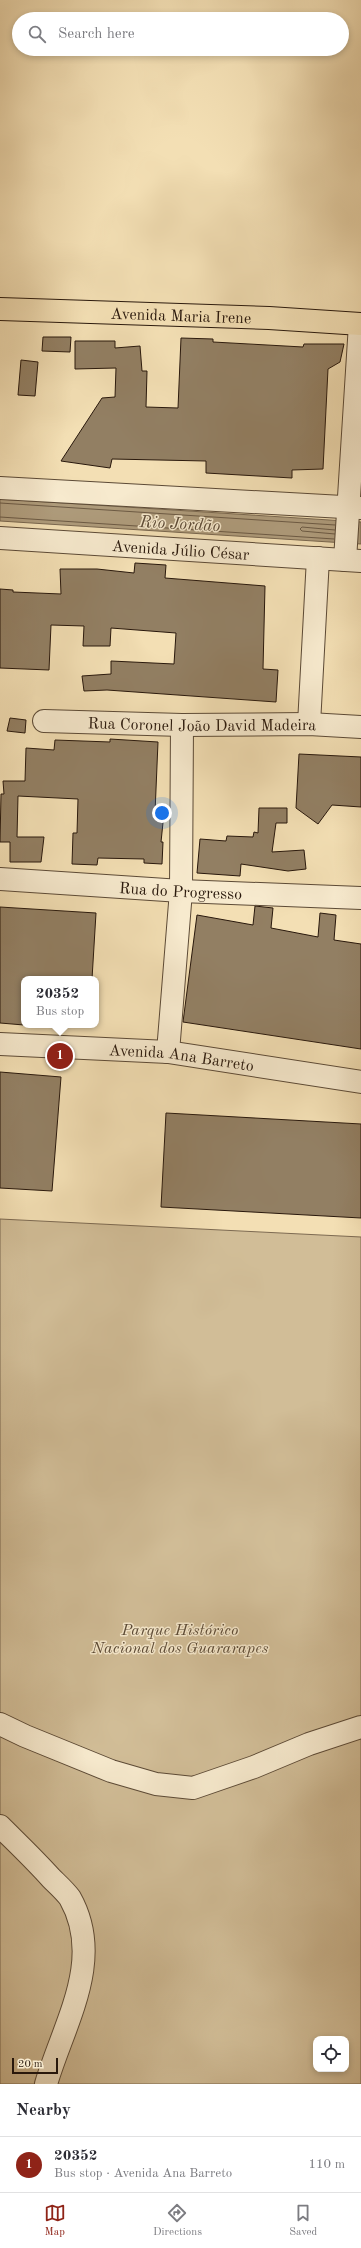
<!DOCTYPE html>
<meta charset="utf-8">
<style>
:root{--surface:#fff;--page:#f2f2f3;--text:#2b2b33;--muted:#7c7c81;--line:#e1e1e2;--accent:#8f2418}
body{margin:0;font-family:"Old Standard TT",serif;background:var(--page);color:var(--text)}
.controls{position:absolute;right:12px;bottom:12px;display:grid;overflow:hidden;border-radius:8px;box-shadow:0 2px 6px #0003}
.controls button{width:36px;height:36px;display:grid;place-items:center;padding:0;border:0;border-bottom:1px solid var(--line);background:var(--surface);color:var(--text);font:20px sans-serif}
.scale{position:absolute;left:12px;bottom:10px;width:46px;box-sizing:border-box;padding-left:4px;border:2px solid #29180c;border-top:0;font-size:11px;line-height:14px;white-space:nowrap;color:#29180c;-webkit-text-stroke:3px #f7eace;paint-order:stroke}
.you{position:absolute;left:162px;top:813px;width:14px;height:14px;margin:-10px;border:3px solid #fff;border-radius:50%;background:#1a73e8;box-shadow:0 0 0 6px #1a73e833}
.badge{display:grid;place-items:center;width:26px;height:26px;border-radius:50%;background:var(--accent);color:#fff;font-size:13px;font-weight:700}
.pin{position:absolute;translate:-50% -50%;border:2px solid #fff;box-shadow:0 1px 4px #0006}
.popup{position:absolute;left:21px;top:976px;width:78px;height:52px;box-sizing:border-box;display:grid;place-content:center;border-radius:8px;background:var(--surface);filter:drop-shadow(0 1px 3px #0005);font-size:13px;white-space:nowrap;color:var(--muted)}
.popup b{font-size:15px;color:var(--text)}
.popup::after{content:'';position:absolute;left:50%;top:100%;margin-left:-8px;border:8px solid transparent;border-top-color:var(--surface)}
.list{margin:0;padding:0;list-style:none}
h2{display:flex;justify-content:space-between;align-items:center;height:52px;margin:0;padding:0 16px;font-size:17px}
h2 small{font-size:13px;font-weight:400;color:var(--muted)}
.list li{display:grid;grid-template-columns:26px 1fr auto;gap:12px;align-items:center;box-sizing:border-box;height:56px;padding:0 16px;border-top:1px solid var(--line)}
.list b{display:block;font-size:15px;white-space:nowrap}
.list p{margin:0;font-size:13px;white-space:nowrap;color:var(--muted)}
.list em{font-size:13px;font-style:normal;color:var(--muted)}
.icon{flex:none;width:22px;height:22px;fill:none;stroke:currentColor;stroke-width:2;stroke-linecap:round;stroke-linejoin:round}
.map{position:relative;flex:none;width:361px;height:2084px;overflow:hidden}
.search{position:absolute;background:var(--surface);box-shadow:0 2px 6px #0003;left:12px;right:12px;top:12px;height:44px;display:flex;align-items:center;gap:10px;box-sizing:border-box;padding:0 14px;border-radius:22px;color:var(--muted);font-size:15px}
.sheet{height:108px;background:var(--surface)}
nav{display:flex;justify-content:space-around;align-items:center;box-sizing:border-box;height:56px;border-top:1px solid var(--line);background:var(--surface);font-size:11px;color:var(--muted)}
nav a{display:grid;justify-items:center;gap:2px}
nav .on{color:var(--accent)}
.map>svg:first-child{display:block}
</style>
<div class="map">
<svg width="361" height="2084" viewBox="0 0 361 2084">
<rect width="100%" height="100%" fill="#f3dfb4"/>
<filter id="stains"><feTurbulence type="fractalNoise" baseFrequency=".005" numOctaves="4"/><feColorMatrix values="0 0 0 0 .2 0 0 0 0 .09 0 0 0 0 .02 0 0 0 .5 -.17"/></filter>
<radialGradient id="worn" r=".72"><stop offset=".6" stop-color="#630" stop-opacity="0"/><stop offset="1" stop-color="#630" stop-opacity=".3"/></radialGradient>
<path fill="#d1bd97" stroke="#7d6a52" fill-rule="evenodd" d="M0 1219 361 1237V2084H0ZM316 2039H346V2069H316Z"/>
<polygon fill="#ae9b7b" stroke="#79674f" points="0,499 361,522 361,544 0,521"/>
<g fill="none" stroke-linecap="round" stroke-linejoin="round">
<g stroke="#6c5a44" stroke-width="1">
<polyline points="0,503 335,525"/>
<polyline points="0,517 334,539"/>
<polyline points="335,534 302,531 300,529 302,527 335,530"/>
</g>
</g>
<g fill="#927f63" stroke="#29180c">
<polygon points="43,337 71,337 70,352 42,351"/>
<polygon points="181,338 213,339 213,342 303,347 304,344 344,344 340,362 328,369 323,469 292,470 292,478 206,473 206,461 112,459 110,468 61,461 102,398 115,397 116,368 75,369 75,341 115,341 115,348 140,346 142,371 147,371 146,407 178,408"/>
<polygon points="21,360 38,362 35,396 18,395"/>
<polygon points="135,563 166,565 165,578 265,586 263,669 278,670 276,702 107,690 84,691 82,676 111,674 111,661 174,664 176,633 111,628 110,646 83,646 84,626 51,625 49,670 0,668 0,589 13,590 13,592 61,594 60,569 97,569 134,573"/>
<polygon points="10,718 26,720 25,733 7,731"/>
<polygon points="110,739 158,742 155,813 164,813 161,842 163,842 162,864 144,863 144,859 98,858 97,865 72,864 73,833 77,833 78,799 18,796 17,837 44,837 41,862 10,862 10,842 0,842 1,794 4,794 3,781 25,781 26,748 54,750 55,740 110,742"/>
<polygon points="299,754 361,757 361,807 332,805 318,824 296,808"/>
<polygon points="259,808 287,808 287,823 276,823 272,852 304,850 306,869 288,871 241,864 240,876 197,873 200,839 226,841 227,836 253,837 254,832 258,833"/>
<polygon points="255,906 273,908 271,928 318,937 320,913 336,915 334,940 361,944 361,1049 183,1022 197,915 253,925"/>
<polygon points="0,907 96,913 92,979 24,979 24,1025 0,1023"/>
<polygon points="0,1072 61,1077 52,1191 0,1188"/>
<polygon points="166,1113 361,1124 361,1218 161,1207"/>
</g>
<g fill="none" stroke-linecap="round" stroke-linejoin="round">
<g stroke="#5c4a36" stroke-width="24">
<g id="minor">
<polyline points="0,488 361,508"/>
<path id="s1" d="M0 538 361 561"/>
<polyline points="345,560 360,324"/>
<path id="s2" d="M44 721 182 725 309 724 361 727"/>
<polyline points="309,724 318,558"/>
<path id="s3" d="M0 879 181 891 361 898"/>
<path id="s4" d="M0 1044 168 1052 361 1082"/>
<polyline points="168,1052 181,891 182,725"/>
<polyline points="0,1724 25,1736 111,1771 156,1784 193,1788 254,1767 309,1744 361,1727"/>
<path d="M0 1826C17 1843 35 1860 51 1878 57 1884 65 1891 70 1898 105 1960 64 2023 46 2084"/>
</g>
</g>
<g stroke="#29180c" stroke-width="24">
<g id="major">
<path id="s5" d="M0 309 269 318 361 324"/>
</g>
</g>
<use href="#minor" stroke="#f7eace" stroke-width="22"/>
<use href="#major" stroke="#f3dfb4" stroke-width="22"/>
</g>
<g text-anchor="middle" stroke-width="3" stroke-linejoin="round" paint-order="stroke">
<g font-size="16" fill="#29180c" stroke="#f7eace">
<text dy="6" stroke="none"><textPath href="#s5" startOffset="181">Avenida Maria Irene</textPath></text>
<text dy="6" stroke="none"><textPath href="#s1" startOffset="181">Avenida Júlio César</textPath></text>
<text dy="6" stroke="none"><textPath href="#s2" startOffset="158">Rua Coronel João David Madeira</textPath></text>
<text dy="6" stroke="none"><textPath href="#s3" startOffset="181">Rua do Progresso</textPath></text>
<text dy="6" stroke="none"><textPath href="#s4" startOffset="182">Avenida Ana Barreto</textPath></text>
</g>
<g font-size="16" font-style="italic" fill="#5b4a36" stroke="#f7eace">
<text x="180" y="1635">Parque Histórico<tspan x="180" dy="18">Nacional dos Guararapes</tspan></text>
</g>
<g font-size="17" font-style="italic" fill="#5e4c38" stroke="#f7eace">
<text transform="translate(180 523) rotate(3)" y="6">Rio Jordão</text>
</g>
</g>
<rect width="100%" height="100%" filter="url(#stains)"/>
<rect width="100%" height="100%" fill="url(#worn)"/>
</svg>
<div class="controls">
<button><svg class="icon" aria-label="locate" viewBox="0 0 24 24"><circle cx="12" cy="12" r="6"/><path d="M12 2v4M12 18v4M2 12h4M18 12h4"/></svg></button>
</div>
<div class="scale">20 m</div>
<div class="you"></div>
<div class="pin badge" style="left:60px;top:1056px">1</div>
<div class="popup"><b>20352</b>Bus stop</div>
<div class="search"><svg class="icon" aria-label="search" viewBox="0 0 24 24"><circle cx="10" cy="10" r="6"/><path d="M15 15l6 6"/></svg>Search here</div>
</div>
<section class="sheet">
<h2>Nearby<small></small></h2>
<ul class="list">
<li><span class="badge">1</span><div><b>20352</b><p>Bus stop · Avenida Ana Barreto</p></div><em>110 m</em></li>
</ul>
</section>
<nav>
<a class="on"><svg class="icon" aria-label="map" viewBox="0 0 24 24"><path d="M3 6l6-2 6 2 6-2v14l-6 2-6-2-6 2zM9 4v14M15 6v14"/></svg>Map</a>
<a><svg class="icon" aria-label="directions" viewBox="0 0 24 24"><path d="M12 3l9 9-9 9-9-9zM9 14v-3h6M13 9l2 2-2 2"/></svg>Directions</a>
<a><svg class="icon" aria-label="saved" viewBox="0 0 24 24"><path d="M7 4h10v16l-5-4-5 4z"/></svg>Saved</a>
</nav>
